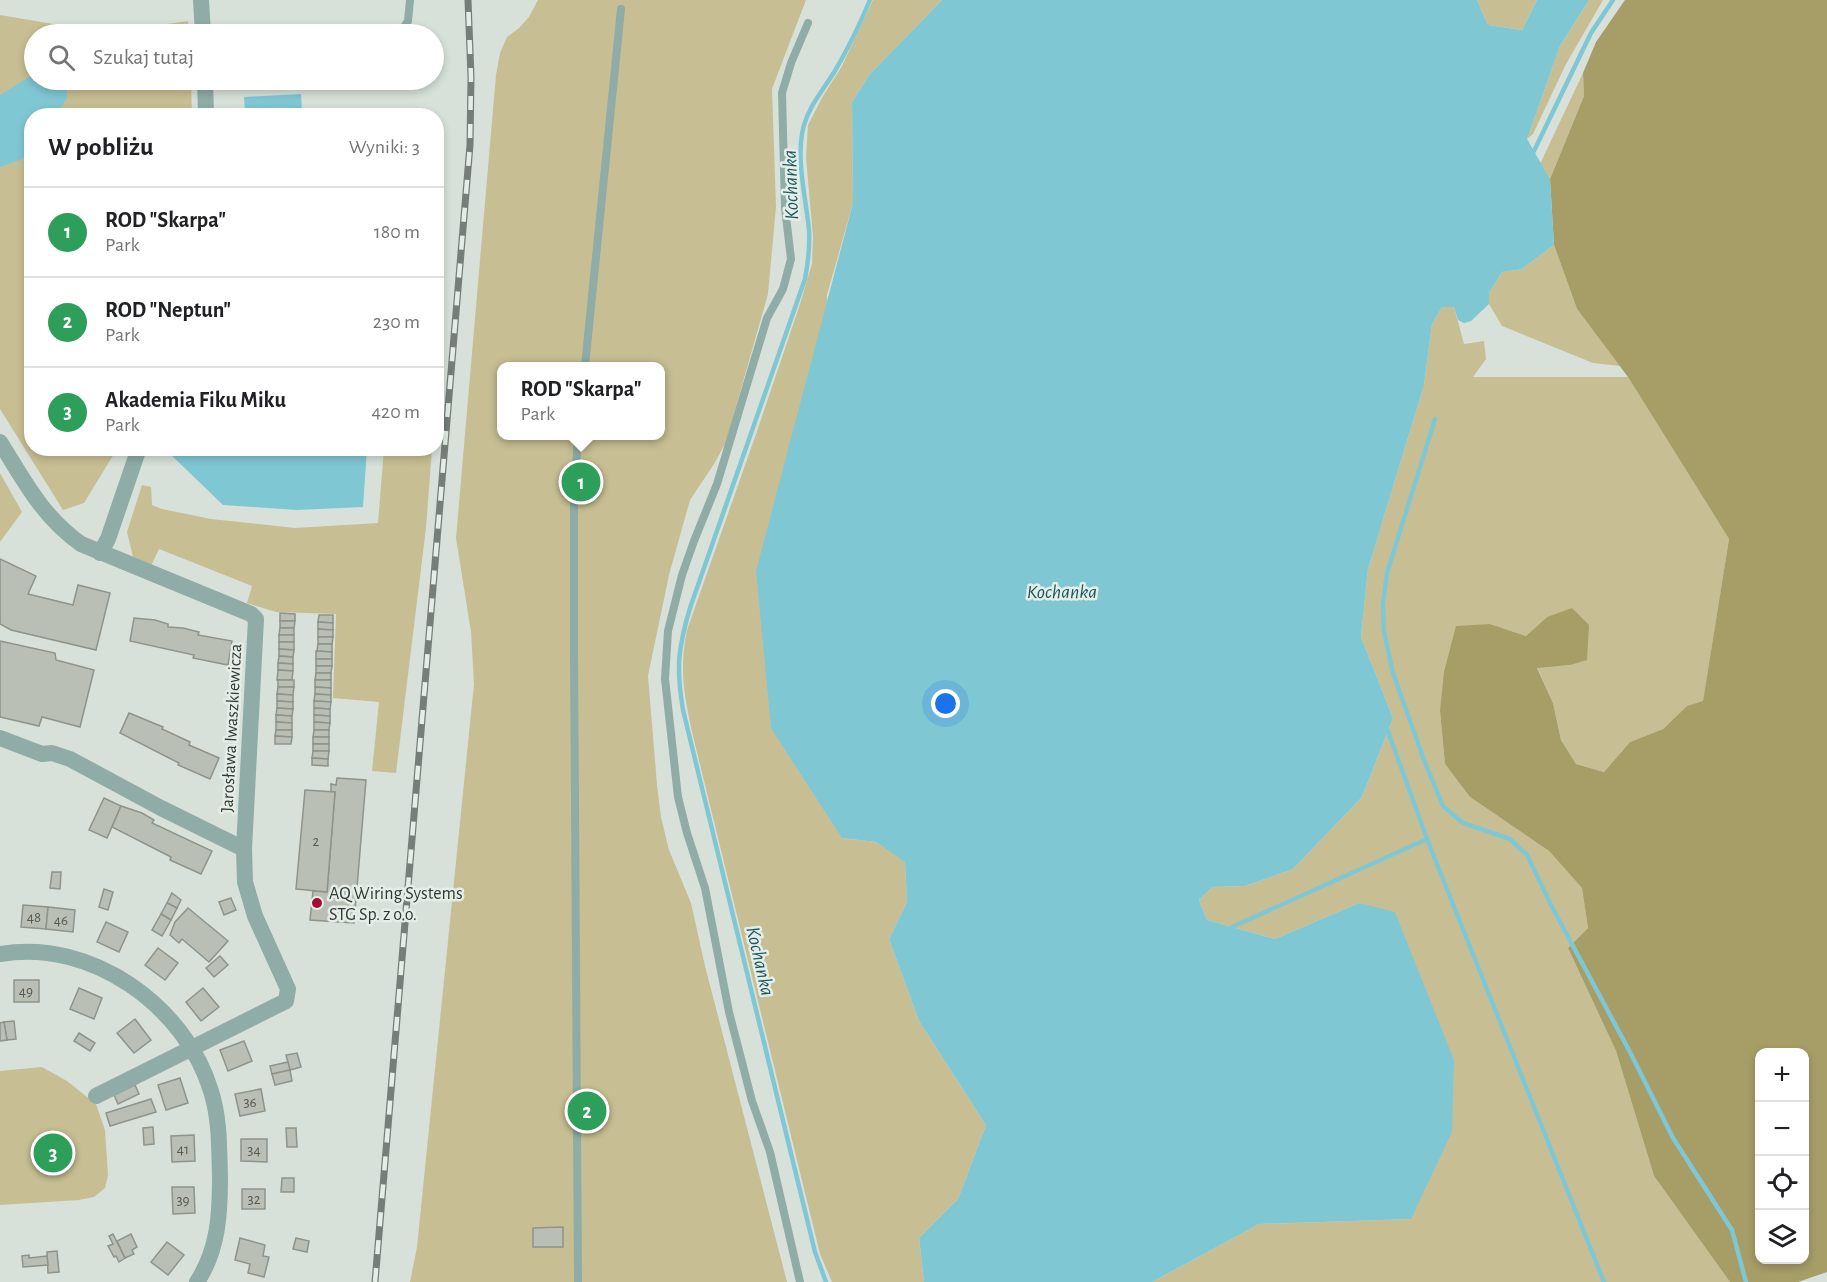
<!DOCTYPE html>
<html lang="pl">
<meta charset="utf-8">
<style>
:root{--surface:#fff;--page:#f6f6f6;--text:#202124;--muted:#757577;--line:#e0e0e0;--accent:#1a73e8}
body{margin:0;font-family:"Alegreya Sans",sans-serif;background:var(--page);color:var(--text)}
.controls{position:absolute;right:18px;bottom:18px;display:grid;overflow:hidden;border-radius:12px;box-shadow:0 3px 9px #0003}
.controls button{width:54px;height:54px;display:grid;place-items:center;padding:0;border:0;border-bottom:2px solid var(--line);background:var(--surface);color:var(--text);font:30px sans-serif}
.you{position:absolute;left:946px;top:704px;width:21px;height:21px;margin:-15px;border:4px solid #fff;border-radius:50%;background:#1a73e8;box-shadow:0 0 0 9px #1a73e833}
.badge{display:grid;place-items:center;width:39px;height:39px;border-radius:50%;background:var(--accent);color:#fff;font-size:20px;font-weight:700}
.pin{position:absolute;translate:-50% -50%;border:3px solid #fff;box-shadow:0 2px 6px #0006}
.popup{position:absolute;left:497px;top:362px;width:168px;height:78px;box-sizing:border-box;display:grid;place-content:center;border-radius:12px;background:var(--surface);filter:drop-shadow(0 2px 4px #0005);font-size:20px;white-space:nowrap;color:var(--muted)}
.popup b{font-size:22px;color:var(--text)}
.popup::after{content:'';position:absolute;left:50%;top:100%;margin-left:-12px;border:12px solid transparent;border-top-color:var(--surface)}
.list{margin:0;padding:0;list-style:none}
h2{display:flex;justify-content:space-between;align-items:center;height:78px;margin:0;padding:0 24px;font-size:26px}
h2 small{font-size:20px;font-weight:400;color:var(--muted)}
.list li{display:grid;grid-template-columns:39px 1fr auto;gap:18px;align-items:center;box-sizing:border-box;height:90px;padding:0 24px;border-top:2px solid var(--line)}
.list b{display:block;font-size:22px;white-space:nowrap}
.list p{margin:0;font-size:20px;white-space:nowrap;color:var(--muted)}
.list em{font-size:20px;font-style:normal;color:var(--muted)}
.icon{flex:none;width:33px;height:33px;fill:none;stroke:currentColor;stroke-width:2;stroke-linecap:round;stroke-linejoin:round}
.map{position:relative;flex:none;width:1827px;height:1282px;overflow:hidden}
.search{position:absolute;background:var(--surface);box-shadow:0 3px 9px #0003;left:24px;top:24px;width:420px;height:66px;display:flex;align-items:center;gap:15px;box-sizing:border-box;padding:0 21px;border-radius:33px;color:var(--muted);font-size:22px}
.panel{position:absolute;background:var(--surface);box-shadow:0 3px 9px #0003;left:24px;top:108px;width:420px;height:348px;border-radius:24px}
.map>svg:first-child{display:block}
</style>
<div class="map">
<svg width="1827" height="1282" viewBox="0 0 1827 1282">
<rect width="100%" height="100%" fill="#d7e1da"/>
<g fill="#c7bf93" fill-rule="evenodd">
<path d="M538 0H806L772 89 776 207 768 294 726 442 714 464 690 500 669 575 648 676 657 785 661 817 669 850 691 903 705 966 787 1282H410L417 1247 474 684 471 632 456 538 496 75 500 53 507 37 519 28 529 17ZM502 366H660V436H502Z"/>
<path d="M873 0H942L870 74 852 102 853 203 827 295 842 838 876 842 905 861 907 902 889 939 919 1021 986 1125 958 1199 919 1238 924 1282H832L820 1254 692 732C684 693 679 671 687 630L755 437 799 307 812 264 813 237 806 158 808 125 823 96 842 66Z"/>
<polygon points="1477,0 1537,0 1522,30 1488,25"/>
<polygon points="1589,0 1603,0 1566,64 1533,134 1527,139 1560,46"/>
<polygon points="0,15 106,33 188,21 189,34 34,34 34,80 191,80 192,115 32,116 32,448 117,449 84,503 63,510 0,409"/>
<polygon points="1583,73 1584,96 1550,179 1540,164"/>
<polygon points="436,129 444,146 441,274 437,277"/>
<polygon points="1554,245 1577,309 1620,366 1593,363 1502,326 1489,304 1489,293 1502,272 1522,269"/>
<polygon points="1442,307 1454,307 1464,344 1484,341 1486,359 1473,377 1628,377 1729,539 1703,702 1687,706 1663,729 1630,742 1604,772 1576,764 1561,740 1553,703 1537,667 1570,665 1547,617 1526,636 1490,624 1440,711 1445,764 1470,797 1549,851 1582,888 1588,928 1568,948 1616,1051 1654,1176 1730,1282 1152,1282 1259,1224 1411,1219 1359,903 1275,939 1207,920 1199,900 1212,887 1245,886 1293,869 1362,797 1393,718 1361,637 1368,569 1424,385 1432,324"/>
<polygon points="384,449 432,449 426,528 396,773 372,771 379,702 333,698 336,614 276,612 247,603 252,586 159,549 151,566 133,557 127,532 142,485 151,487 152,505 162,509 211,519 295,528 378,523"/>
<polygon points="0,473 22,512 0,542"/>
<polygon points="42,1067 67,1081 96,1104 105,1130 108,1175 105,1188 94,1197 79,1200 0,1205 0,1071"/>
</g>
<path fill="#a69d67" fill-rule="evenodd" d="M1625 0H1827V1272L1798 1282H1730L1654 1176 1616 1051 1568 948 1588 928 1582 888 1549 851 1470 797 1445 764 1440 711 1444 672 1456 626 1490 624 1526 636 1547 617 1572 608 1589 625 1587 660 1570 665 1537 668 1553 703 1561 740 1576 764 1604 772 1630 742 1663 729 1687 706 1703 701 1729 539 1628 377 1577 309 1554 245 1550 179 1584 96 1583 73 1596 42ZM1760 1052H1804V1260H1760Z"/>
<g fill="#80c7d4">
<polygon points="942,0 1477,0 1488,25 1522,30 1537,0 1589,0 1560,46 1527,139 1550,179 1554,245 1522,269 1502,272 1489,293 1489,304 1471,321 1464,323 1458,320 1454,307 1442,307 1432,324 1424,385 1368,569 1361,637 1393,718 1362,797 1293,869 1245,886 1212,887 1199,900 1207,920 1275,939 1359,903 1395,912 1454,1060 1452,1132 1411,1219 1259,1224 1152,1282 924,1282 919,1238 958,1199 986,1125 919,1021 889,939 907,902 905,862 876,842 842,838 771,728 756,571 853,203 852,102 870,74"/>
<polygon points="34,74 34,80 66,80 67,98 57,115 32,116 31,148 22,159 0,167 0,95"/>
<polygon points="301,94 302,110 245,113 244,97"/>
<polygon points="167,449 367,449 363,507 297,510 223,505 167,451"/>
</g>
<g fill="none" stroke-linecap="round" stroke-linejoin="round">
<g stroke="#80c7d4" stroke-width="4.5">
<polyline points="1533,153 1591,33 1613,0"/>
<polyline points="1435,419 1387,573 1383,603 1384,632 1393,673 1424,760 1443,806 1463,823 1510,839 1527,855 1551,905 1631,1054 1673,1138 1732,1230 1746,1282"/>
<polyline points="1388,731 1427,839 1604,1282"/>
<polyline points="1232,927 1427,839"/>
<path d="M826 1282 815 1252 683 710C676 668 678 648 690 608L805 279C808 263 810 247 809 230 806 198 795 157 804 125 810 104 825 88 836 69 849 47 860 24 870 0"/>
</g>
</g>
<g fill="#babfb5" stroke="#8f948a" stroke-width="1.5">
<polygon points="0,559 36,576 28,594 73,605 78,585 110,593 96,650 11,630 0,624"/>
<polygon points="280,613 295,614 295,621 280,621"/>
<polygon points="319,615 333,615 333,623 318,622"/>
<polygon points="134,618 155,620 168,624 168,627 183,628 199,632 198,635 232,641 228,665 193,658 194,655 130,641"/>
<polygon points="280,621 295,621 294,628 280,628"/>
<polygon points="318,622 333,623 333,630 318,629"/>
<polygon points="280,628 294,628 294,635 279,635"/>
<polygon points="318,629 333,630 333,637 318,637"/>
<rect x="279" y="635" width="15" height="7"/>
<polygon points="318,637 333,637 332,644 318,644"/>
<polygon points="0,641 55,653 56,660 94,670 80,727 42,717 39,726 0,717"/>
<polygon points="279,642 294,642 294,650 279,649"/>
<polygon points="318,644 332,644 332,652 317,651"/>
<polygon points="279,649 294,650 293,657 279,656"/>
<polygon points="316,651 332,652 332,659 316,659"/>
<polygon points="279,656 293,657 293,664 278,663"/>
<rect x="316" y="659" width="16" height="7"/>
<polygon points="278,663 293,664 293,671 278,670"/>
<polygon points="316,666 332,666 331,673 316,673"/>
<polygon points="278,670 293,671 292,680 277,680"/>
<polygon points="316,673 331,673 331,680 315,680"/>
<rect x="278" y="680" width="16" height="7"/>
<polygon points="315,680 331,680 331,688 315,687"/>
<polygon points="278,687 294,687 293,695 277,694"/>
<polygon points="315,687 331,688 331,695 315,694"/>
<polygon points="277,694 293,695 293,702 277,701"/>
<polygon points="315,694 331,695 331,702 314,701"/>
<polygon points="277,701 293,702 293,709 277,708"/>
<polygon points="314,701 331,702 330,709 314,708"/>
<polygon points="277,708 293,709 292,716 276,715"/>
<polygon points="314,708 330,709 330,716 314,715"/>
<polygon points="129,713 163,727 162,729 190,742 189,745 219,758 210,779 178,765 179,763 120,733"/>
<polygon points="276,715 292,716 292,723 276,722"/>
<polygon points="314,715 330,716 330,723 314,722"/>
<polygon points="276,722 292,723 292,730 276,730"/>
<polygon points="314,722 330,723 329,730 314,730"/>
<polygon points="276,730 292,730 292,737 275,736"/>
<polygon points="314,730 329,730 329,737 313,737"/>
<polygon points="275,736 292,737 291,744 275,744"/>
<rect x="313" y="737" width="16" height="7"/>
<rect x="313" y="744" width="16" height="7"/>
<polygon points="313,751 329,751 328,759 312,758"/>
<polygon points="312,758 328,759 328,766 312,765"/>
<polygon points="337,778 366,780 354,923 310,920 313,891 327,892 335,792 331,792 331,784 336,785"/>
<polygon points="305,790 335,792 327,892 296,889"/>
<polygon points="104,798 121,806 107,838 89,830"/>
<polygon points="121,806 142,813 154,820 152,823 212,851 201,874 170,860 171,857 112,827"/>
<polygon points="52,872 61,872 60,889 50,888"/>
<polygon points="104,889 113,892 108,910 99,907"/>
<polygon points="172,893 181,900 177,908 167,903"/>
<polygon points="231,898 236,910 224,915 219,902"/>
<polygon points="167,903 177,908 171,920 161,914"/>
<polygon points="23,905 48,907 46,929 21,927"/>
<polygon points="48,907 75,910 73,932 46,929"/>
<polygon points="188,908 228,941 209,962 182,939 179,943 170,935 175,922"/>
<polygon points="161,914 171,920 162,936 152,930"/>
<polygon points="106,922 128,932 119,952 97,942"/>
<polygon points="158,948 178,963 165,980 145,965"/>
<polygon points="220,956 228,965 214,977 206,968"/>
<rect x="14" y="980" width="25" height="22"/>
<polygon points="79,988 102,998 94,1019 70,1009"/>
<polygon points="203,988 219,1007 201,1021 186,1002"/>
<polygon points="135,1019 151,1040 134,1053 117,1033"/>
<polygon points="14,1021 16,1039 7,1040 4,1022"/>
<polygon points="4,1022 7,1040 0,1041 0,1023"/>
<polygon points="79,1033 95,1043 90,1051 74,1041"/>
<polygon points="244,1041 252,1061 228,1071 220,1050"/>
<polygon points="297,1053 301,1067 290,1070 286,1055"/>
<polygon points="288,1062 290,1070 272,1074 270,1066"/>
<polygon points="290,1070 292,1081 275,1085 272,1074"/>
<polygon points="180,1078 188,1103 166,1110 158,1085"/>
<polygon points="135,1085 139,1094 118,1104 114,1095"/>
<polygon points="261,1089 265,1111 240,1116 235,1094"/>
<polygon points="151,1099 156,1112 110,1126 106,1113"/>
<polygon points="153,1127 154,1144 144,1145 143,1128"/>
<polygon points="286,1128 296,1128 297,1147 287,1147"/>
<polygon points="194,1135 195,1161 172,1162 171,1136"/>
<polygon points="241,1139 267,1139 267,1162 241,1161"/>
<polygon points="282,1178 294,1178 294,1192 281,1192"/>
<polygon points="172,1187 194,1187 195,1213 173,1214"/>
<rect x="242" y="1189" width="23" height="20"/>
<polygon points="563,1227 563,1247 533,1247 533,1228"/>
<polygon points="113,1234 125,1258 119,1262 116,1256 114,1257 108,1246 113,1244 109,1236"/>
<polygon points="131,1234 137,1247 132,1250 134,1254 125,1258 117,1241"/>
<polygon points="240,1238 265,1245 263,1256 269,1257 264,1277 248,1273 250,1264 235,1260"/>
<polygon points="296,1238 309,1241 307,1252 293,1249"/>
<polygon points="167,1242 184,1255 168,1275 151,1262"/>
<polygon points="57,1251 59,1272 48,1273 47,1252"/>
<polygon points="29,1255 29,1258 47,1256 48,1265 23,1267 22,1256"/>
</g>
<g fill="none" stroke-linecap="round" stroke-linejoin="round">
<g stroke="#8faca6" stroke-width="8">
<polyline points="399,34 408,21 410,0"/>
<polyline points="585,366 621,9"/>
<polyline points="578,436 574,502 574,648 578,1282"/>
<polyline points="800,1282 770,1152 752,1101 729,1012 705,888 687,833 678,797 665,679 668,631 682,575 694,541 717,484 767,318 783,289 791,259 785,208 782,93 791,63 808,23"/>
</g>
<g stroke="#8faca6" stroke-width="16">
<polyline points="201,0 203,34"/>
<polyline points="205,80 206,116"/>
<path d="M0 442C25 482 42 516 81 544L251 614 256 619 244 849 245 882 255 916 288 989 286 1001 96 1096"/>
<polyline points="100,553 108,539 139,448"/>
<polyline points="0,738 42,754 52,753 70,759 161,808 244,849"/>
<path d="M0 954C91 938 185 1006 211 1091 220 1120 219 1148 220 1177 220 1215 218 1250 197 1282"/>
</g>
<g stroke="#777d78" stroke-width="7">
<polyline id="rail" points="375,1282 470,145 471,77 468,0"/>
</g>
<use href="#rail" stroke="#e4eee7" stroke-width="4.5" stroke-dasharray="14" stroke-linecap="butt"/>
</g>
<circle fill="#a60c34" stroke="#e4eee7" stroke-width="2" cx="317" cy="903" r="6"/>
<g text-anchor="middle" stroke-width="5" stroke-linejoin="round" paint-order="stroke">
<g font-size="15" fill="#565a55">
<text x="316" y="846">2</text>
<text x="34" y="922">48</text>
<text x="61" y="925">46</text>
<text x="26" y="996">49</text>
<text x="250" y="1107">36</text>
<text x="183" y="1154">41</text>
<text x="254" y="1155">34</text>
<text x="254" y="1204">32</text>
<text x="183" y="1205">39</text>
</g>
<g font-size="18" fill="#343835" stroke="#e4eee7">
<text transform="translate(231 728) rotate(-87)" y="6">Jarosława Iwaszkiewicza</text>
</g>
<g font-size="18" fill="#343835" stroke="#e4eee7" text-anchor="start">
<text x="329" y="899">AQ Wiring Systems<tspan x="329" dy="21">STG Sp. z o.o.</tspan></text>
</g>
<g font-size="20" font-style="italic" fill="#1c5761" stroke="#e4eee7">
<text transform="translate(790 185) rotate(-92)" y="7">Kochanka</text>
<text x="1062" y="598">Kochanka</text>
<text transform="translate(761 961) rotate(77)" y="7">Kochanka</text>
</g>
</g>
</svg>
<div class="controls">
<button>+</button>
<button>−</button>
<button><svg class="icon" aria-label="locate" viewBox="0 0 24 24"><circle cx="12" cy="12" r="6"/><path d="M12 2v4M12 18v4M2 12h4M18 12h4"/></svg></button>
<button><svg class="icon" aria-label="layers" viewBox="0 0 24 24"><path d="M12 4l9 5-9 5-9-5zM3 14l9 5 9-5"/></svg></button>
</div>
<div class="you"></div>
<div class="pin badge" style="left:581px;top:482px;background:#2e9e5b">1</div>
<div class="popup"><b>ROD &quot;Skarpa&quot;</b>Park</div>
<div class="pin badge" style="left:587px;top:1111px;background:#2e9e5b">2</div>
<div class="pin badge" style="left:53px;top:1153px;background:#2e9e5b">3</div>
<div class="search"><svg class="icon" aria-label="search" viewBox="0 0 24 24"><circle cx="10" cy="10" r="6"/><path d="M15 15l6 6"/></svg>Szukaj tutaj</div>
<section class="panel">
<h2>W pobliżu<small>Wyniki: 3</small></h2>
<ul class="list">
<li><span class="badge" style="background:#2e9e5b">1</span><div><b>ROD &quot;Skarpa&quot;</b><p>Park</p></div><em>180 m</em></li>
<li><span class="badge" style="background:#2e9e5b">2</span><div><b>ROD &quot;Neptun&quot;</b><p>Park</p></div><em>230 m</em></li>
<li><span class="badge" style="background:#2e9e5b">3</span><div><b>Akademia Fiku Miku</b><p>Park</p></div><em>420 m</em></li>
</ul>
</section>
</div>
